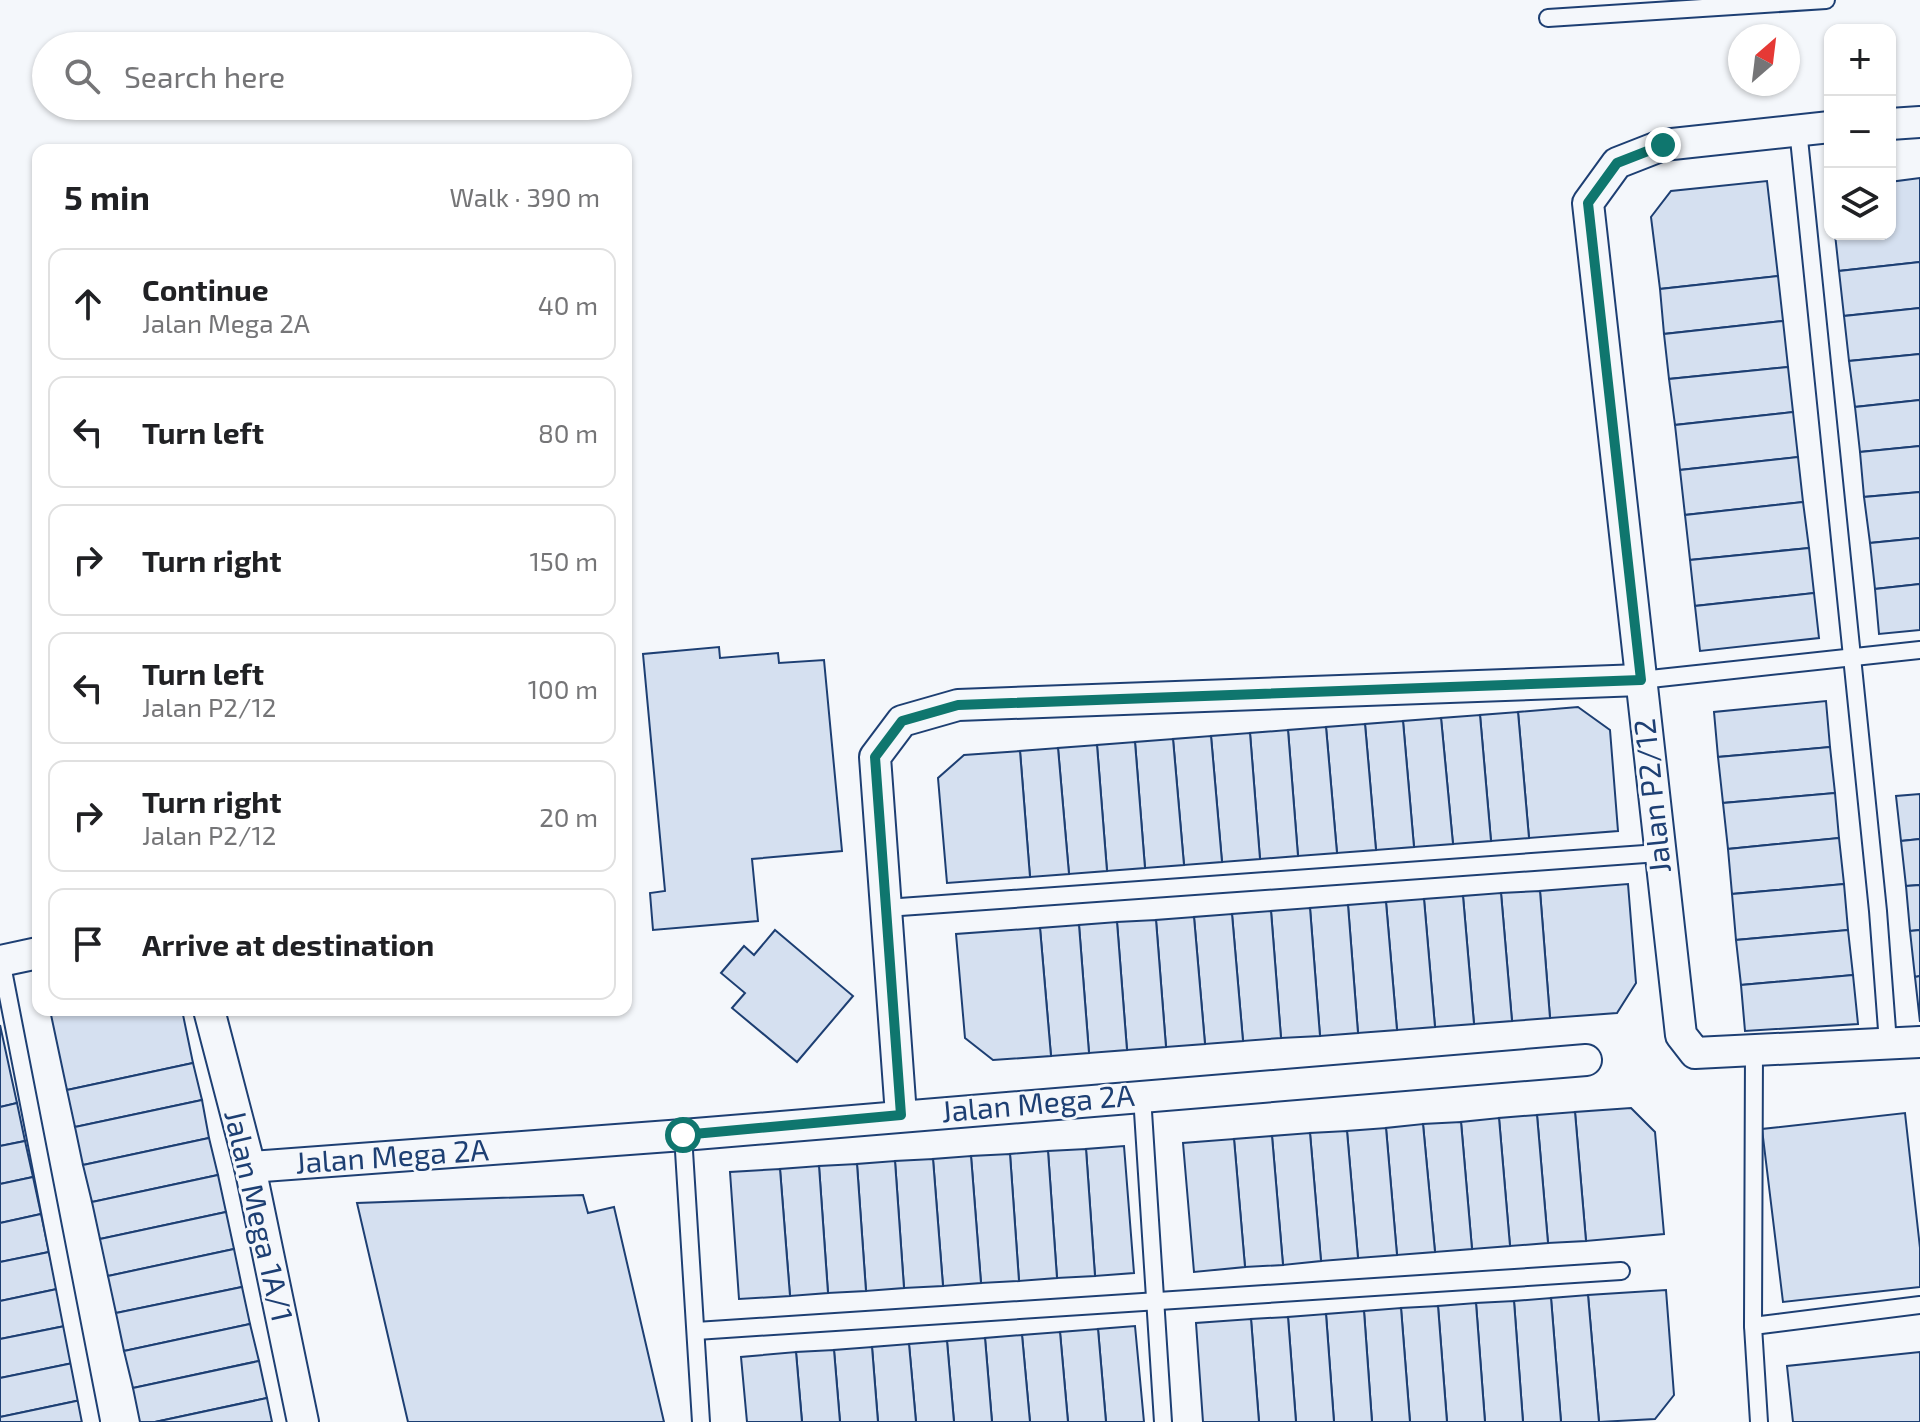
<!DOCTYPE html>
<meta charset="utf-8">
<style>
:root{--surface:#fff;--page:#f2f2f2;--text:#202124;--muted:#757577;--line:#e0e0e0}
body{margin:0;font-family:"Exo 2",sans-serif;background:var(--page);color:var(--text)}
.controls{position:absolute;right:24px;top:24px;display:grid;overflow:hidden;border-radius:16px;box-shadow:0 2px 6px #0004}
.controls button{width:72px;height:72px;display:grid;place-items:center;padding:0;border:0;border-bottom:2px solid var(--line);background:var(--surface);color:var(--text);font:40px sans-serif}
.compass{position:absolute;left:1728px;top:24px;width:72px;height:72px;border-radius:50%;background:var(--surface);box-shadow:0 2px 6px #0004;rotate:28deg}
.stop{position:absolute;width:24px;height:24px;margin:-18px;border:6px solid #0f766e;border-radius:50%;background:#fff}
.stop.end{background:#0f766e;border-color:#fff;box-shadow:0 2px 8px #0008}
.list{margin:0;padding:0;list-style:none}
h2{display:flex;justify-content:space-between;align-items:center;height:104px;margin:0;padding:0 32px;font-size:34px}
h2 small{font-size:26px;font-weight:400;color:var(--muted)}
.list li{display:grid;grid-template-columns:52px 1fr auto;gap:24px;align-items:center;box-sizing:border-box;height:112px;margin:0 16px 16px;padding:0 16px;border:2px solid var(--line);border-radius:16px}
.list b{display:block;font-size:30px;white-space:nowrap}
.list p{margin:0;font-size:26px;white-space:nowrap;color:var(--muted)}
.list em{font-size:26px;font-style:normal;color:var(--muted)}
.icon{flex:none;width:44px;height:44px;fill:none;stroke:currentColor;stroke-width:2;stroke-linecap:round;stroke-linejoin:round}
.map{position:relative;flex:none;width:1920px;height:1422px;overflow:hidden}
.search{position:absolute;background:var(--surface);box-shadow:0 2px 6px #0004;left:32px;top:32px;width:600px;height:88px;display:flex;align-items:center;gap:20px;box-sizing:border-box;padding:0 28px;border-radius:44px;color:var(--muted);font-size:30px}
.panel{position:absolute;background:var(--surface);box-shadow:0 2px 6px #0004;left:32px;top:144px;width:600px;height:872px;border-radius:16px}
.map>svg:first-child{display:block}
</style>
<div class="map">
<svg width="1920" height="1422" viewBox="0 0 1920 1422">
<rect width="100%" height="100%" fill="#f4f7fb"/>
<g fill="#d5e0f0" stroke="#1d3f73" stroke-width="2">
<polygon points="1920,178 1920,262 1839,271 1835,234 1890,234 1890,182"/>
<polygon points="1767,181 1778,276 1660,289 1651,217 1671,191"/>
<polygon points="1920,262 1920,308 1844,316 1839,271"/>
<polygon points="1778,276 1783,321 1664,334 1660,289"/>
<polygon points="1920,308 1920,354 1849,361 1844,316"/>
<polygon points="1783,321 1788,367 1669,379 1664,334"/>
<polygon points="1920,354 1920,400 1855,407 1849,361"/>
<polygon points="1788,367 1793,412 1675,425 1669,379"/>
<polygon points="1920,400 1920,446 1860,452 1855,407"/>
<polygon points="1793,412 1798,457 1680,470 1675,425"/>
<polygon points="1920,446 1920,492 1864,497 1860,452"/>
<polygon points="1798,457 1803,502 1685,515 1680,470"/>
<polygon points="1920,492 1920,538 1870,543 1864,497"/>
<polygon points="1803,502 1809,548 1690,560 1685,515"/>
<polygon points="1920,538 1920,584 1875,589 1870,543"/>
<polygon points="1809,548 1814,593 1695,606 1690,560"/>
<polygon points="1920,584 1920,630 1879,634 1875,589"/>
<polygon points="1814,593 1819,638 1700,651 1695,606"/>
<polygon points="719,647 720,658 778,653 779,663 824,660 842,851 752,859 758,921 653,930 650,893 665,891 643,654"/>
<polygon points="1826,701 1830,747 1718,757 1714,712"/>
<polygon points="1578,707 1610,730 1618,831 1529,838 1518,712"/>
<polygon points="1518,712 1529,838 1491,841 1480,715"/>
<polygon points="1480,715 1491,841 1453,844 1441,718"/>
<polygon points="1441,718 1453,844 1414,847 1403,721"/>
<polygon points="1403,721 1414,847 1376,850 1365,724"/>
<polygon points="1365,724 1376,850 1337,853 1326,727"/>
<polygon points="1326,727 1337,853 1298,856 1288,730"/>
<polygon points="1288,730 1298,856 1260,859 1250,733"/>
<polygon points="1250,733 1260,859 1222,862 1211,736"/>
<polygon points="1211,736 1222,862 1184,865 1173,739"/>
<polygon points="1173,739 1184,865 1145,868 1135,742"/>
<polygon points="1135,742 1145,868 1107,871 1097,745"/>
<polygon points="1097,745 1107,871 1069,874 1058,748"/>
<polygon points="1830,747 1835,793 1723,803 1718,757"/>
<polygon points="1058,748 1069,874 1030,877 1020,751"/>
<polygon points="1020,751 1030,877 947,883 938,778 964,755"/>
<polygon points="1835,793 1839,838 1728,849 1723,803"/>
<polygon points="1920,794 1920,839 1901,841 1896,796"/>
<polygon points="1839,838 1844,884 1732,894 1728,849"/>
<polygon points="1920,839 1920,885 1906,886 1901,841"/>
<polygon points="1628,884 1636,983 1617,1013 1550,1018 1540,891"/>
<polygon points="1844,884 1848,930 1736,940 1732,894"/>
<polygon points="1920,885 1920,930 1910,931 1906,886"/>
<polygon points="1540,891 1550,1018 1512,1021 1501,893"/>
<polygon points="1501,893 1512,1021 1474,1024 1463,896"/>
<polygon points="1463,896 1474,1024 1435,1027 1424,899"/>
<polygon points="1424,899 1435,1027 1397,1030 1386,902"/>
<polygon points="1386,902 1397,1030 1358,1033 1348,905"/>
<polygon points="1348,905 1358,1033 1320,1036 1310,908"/>
<polygon points="1310,908 1320,1036 1281,1038 1271,911"/>
<polygon points="1271,911 1281,1038 1243,1041 1232,914"/>
<polygon points="1232,914 1243,1041 1205,1044 1194,917"/>
<polygon points="1194,917 1205,1044 1166,1047 1156,920"/>
<polygon points="1156,920 1166,1047 1127,1050 1117,922"/>
<polygon points="1117,922 1127,1050 1089,1053 1079,925"/>
<polygon points="1079,925 1089,1053 1051,1056 1040,928"/>
<polygon points="1040,928 1051,1056 993,1060 965,1038 956,934"/>
<polygon points="775,930 853,996 797,1062 732,1008 745,993 721,973 744,946 754,955"/>
<polygon points="1848,930 1853,975 1741,985 1736,940"/>
<polygon points="1920,930 1920,976 1915,977 1910,931"/>
<polygon points="1853,975 1858,1024 1745,1031 1741,985"/>
<polygon points="1920,976 1920,1022 1915,977"/>
<polygon points="50,1010 182,1010 193,1063 67,1090"/>
<polygon points="0,1025 17,1103 0,1107"/>
<polygon points="193,1063 202,1100 75,1127 67,1090"/>
<polygon points="202,1100 209,1138 83,1165 75,1127"/>
<polygon points="17,1103 25,1141 0,1146 0,1107"/>
<polygon points="1631,1108 1655,1132 1664,1234 1586,1241 1575,1112"/>
<polygon points="1575,1112 1586,1241 1548,1243 1537,1115"/>
<polygon points="1905,1113 1920,1248 1920,1287 1783,1302 1762,1129"/>
<polygon points="1537,1115 1548,1243 1510,1246 1499,1118"/>
<polygon points="1499,1118 1510,1246 1472,1249 1461,1122"/>
<polygon points="1461,1122 1472,1249 1435,1252 1423,1124"/>
<polygon points="1423,1124 1435,1252 1397,1255 1386,1128"/>
<polygon points="1386,1128 1397,1255 1358,1258 1347,1131"/>
<polygon points="1347,1131 1358,1258 1321,1261 1310,1133"/>
<polygon points="1310,1133 1321,1261 1283,1265 1272,1136"/>
<polygon points="1272,1136 1283,1265 1245,1267 1234,1139"/>
<polygon points="209,1138 218,1175 92,1202 83,1165"/>
<polygon points="1234,1139 1245,1267 1194,1272 1183,1143"/>
<polygon points="25,1141 33,1177 0,1184 0,1146"/>
<polygon points="1124,1146 1134,1273 1095,1276 1086,1149"/>
<polygon points="1086,1149 1095,1276 1057,1278 1048,1151"/>
<polygon points="1048,1151 1057,1278 1019,1281 1010,1154"/>
<polygon points="1010,1154 1019,1281 981,1283 971,1156"/>
<polygon points="971,1156 981,1283 943,1286 933,1159"/>
<polygon points="933,1159 943,1286 904,1288 895,1161"/>
<polygon points="895,1161 904,1288 866,1291 857,1164"/>
<polygon points="857,1164 866,1291 828,1293 819,1166"/>
<polygon points="819,1166 828,1293 790,1296 780,1169"/>
<polygon points="780,1169 790,1296 739,1299 730,1172"/>
<polygon points="218,1175 226,1212 100,1239 92,1202"/>
<polygon points="33,1177 41,1214 0,1223 0,1184"/>
<polygon points="583,1195 588,1213 614,1207 664,1422 408,1422 357,1203"/>
<polygon points="226,1212 234,1249 108,1276 100,1239"/>
<polygon points="41,1214 49,1252 0,1262 0,1223"/>
<polygon points="234,1249 242,1287 116,1313 108,1276"/>
<polygon points="49,1252 57,1289 0,1301 0,1262"/>
<polygon points="242,1287 250,1324 124,1351 116,1313"/>
<polygon points="57,1289 65,1326 0,1339 0,1301"/>
<polygon points="1666,1290 1674,1395 1655,1419 1599,1422 1588,1295"/>
<polygon points="1588,1295 1599,1422 1561,1422 1551,1298"/>
<polygon points="1551,1298 1561,1422 1523,1422 1514,1301"/>
<polygon points="1514,1301 1523,1422 1485,1422 1476,1303"/>
<polygon points="1476,1303 1485,1422 1447,1422 1438,1306"/>
<polygon points="1438,1306 1447,1422 1410,1422 1401,1308"/>
<polygon points="1401,1308 1410,1422 1372,1422 1364,1311"/>
<polygon points="1364,1311 1372,1422 1334,1422 1326,1314"/>
<polygon points="1326,1314 1334,1422 1296,1422 1288,1317"/>
<polygon points="1288,1317 1296,1422 1259,1422 1251,1319"/>
<polygon points="1251,1319 1259,1422 1203,1422 1196,1323"/>
<polygon points="250,1324 259,1361 133,1388 124,1351"/>
<polygon points="65,1326 73,1363 0,1378 0,1339"/>
<polygon points="1135,1326 1144,1422 1106,1422 1098,1329"/>
<polygon points="1098,1329 1106,1422 1068,1422 1060,1332"/>
<polygon points="1060,1332 1068,1422 1030,1422 1022,1335"/>
<polygon points="1022,1335 1030,1422 992,1422 985,1338"/>
<polygon points="985,1338 992,1422 954,1422 947,1341"/>
<polygon points="947,1341 954,1422 916,1422 909,1344"/>
<polygon points="909,1344 916,1422 878,1422 872,1347"/>
<polygon points="872,1347 878,1422 840,1422 834,1350"/>
<polygon points="834,1350 840,1422 802,1422 796,1352"/>
<polygon points="796,1352 802,1422 747,1422 741,1357"/>
<polygon points="1920,1352 1920,1422 1793,1422 1787,1366"/>
<polygon points="259,1361 267,1398 155,1422 140,1422 133,1388"/>
<polygon points="73,1363 81,1400 0,1417 0,1378"/>
<polygon points="267,1398 272,1422 155,1422"/>
<polygon points="81,1400 86,1422 0,1422 0,1417"/>
</g>
<g fill="none" stroke-linecap="round" stroke-linejoin="round">
<g stroke="#1d3f73" stroke-width="20">
<g id="lane">
<polyline points="1548,18 1826,0"/>
<polyline points="1798,129 1878,911 1888,1043"/>
<polyline points="1641,680 1920,650"/>
<polyline points="886,908 1659,853"/>
<polyline points="1,960 91,1422"/>
<polyline points="1754,1049 1753,1326 1759,1422"/>
<polyline points="1142,1096 1163,1422"/>
<polyline points="683,1135 701,1422"/>
<polyline points="1753,1326 1920,1305"/>
<polyline points="696,1331 1621,1271"/>
</g>
</g>
<g stroke="#1d3f73" stroke-width="34">
<g id="street">
<polyline points="1890,124 1920,122"/>
<polyline points="1830,127 1663,145 1617,163 1588,203 1681,1035 1695,1053 1920,1042"/>
<polyline points="0,961 38,953"/>
<polyline points="209,1010 250,1167 303,1422"/>
<polyline points="901,1115 875,757 902,721 958,705 1641,680"/>
<polyline points="250,1167 683,1135 1586,1060"/>
</g>
</g>
<use href="#lane" stroke="#f4f7fb" stroke-width="16"/>
<use href="#street" stroke="#f4f7fb" stroke-width="30"/>
</g>
<g fill="none" stroke-linecap="round" stroke-linejoin="round">
<polyline stroke="#0f766e" stroke-width="10" points="683,1135 901,1115 875,757 902,721 958,705 1641,680 1588,203 1617,163 1663,145"/>
</g>
<g text-anchor="middle" stroke-width="6" stroke-linejoin="round" paint-order="stroke">
<g font-size="30" fill="#1d3f73" stroke="#f4f7fb">
<text transform="translate(1653 796) rotate(-96)" y="10">Jalan P2/12</text>
<text transform="translate(1038 1104) rotate(-5)" y="10">Jalan Mega 2A</text>
<text transform="translate(392 1157) rotate(-4)" y="10">Jalan Mega 2A</text>
<text transform="translate(258 1216) rotate(77)" y="10">Jalan Mega 1A/1</text>
</g>
</g>
</svg>
<div class="controls">
<button>+</button>
<button>−</button>
<button><svg class="icon" aria-label="layers" viewBox="0 0 24 24"><path d="M12 4l9 5-9 5-9-5zM3 14l9 5 9-5"/></svg></button>
</div>
<svg class="compass" viewBox="-18 -18 36 36"><path d="M0-13l5 13h-10z" fill="#e53935"/><path d="M0 13l5-13h-10z" fill="#757577"/></svg>
<div class="stop" style="left:683px;top:1135px"></div>
<div class="stop end" style="left:1663px;top:145px"></div>
<div class="search"><svg class="icon" aria-label="search" viewBox="0 0 24 24"><circle cx="10" cy="10" r="6"/><path d="M15 15l6 6"/></svg>Search here</div>
<section class="panel">
<h2>5 min<small>Walk · 390 m</small></h2>
<ul class="list">
<li><svg class="icon" aria-label="ahead" viewBox="0 0 24 24"><path d="M12 20V5M6 11l6-6 6 6"/></svg><div><b>Continue</b><p>Jalan Mega 2A</p></div><em>40 m</em></li>
<li><svg class="icon" aria-label="left" viewBox="0 0 24 24"><path d="M17 20v-9H6M10 6l-5 5 5 5"/></svg><div><b>Turn left</b></div><em>80 m</em></li>
<li><svg class="icon" aria-label="right" viewBox="0 0 24 24"><path d="M7 20v-9h11M14 6l5 5-5 5"/></svg><div><b>Turn right</b></div><em>150 m</em></li>
<li><svg class="icon" aria-label="left" viewBox="0 0 24 24"><path d="M17 20v-9H6M10 6l-5 5 5 5"/></svg><div><b>Turn left</b><p>Jalan P2/12</p></div><em>100 m</em></li>
<li><svg class="icon" aria-label="right" viewBox="0 0 24 24"><path d="M7 20v-9h11M14 6l5 5-5 5"/></svg><div><b>Turn right</b><p>Jalan P2/12</p></div><em>20 m</em></li>
<li><svg class="icon" aria-label="arrive" viewBox="0 0 24 24"><path d="M6 21V4h12l-3 4 3 4H6"/></svg><div><b>Arrive at destination</b></div></li>
</ul>
</section>
</div>
